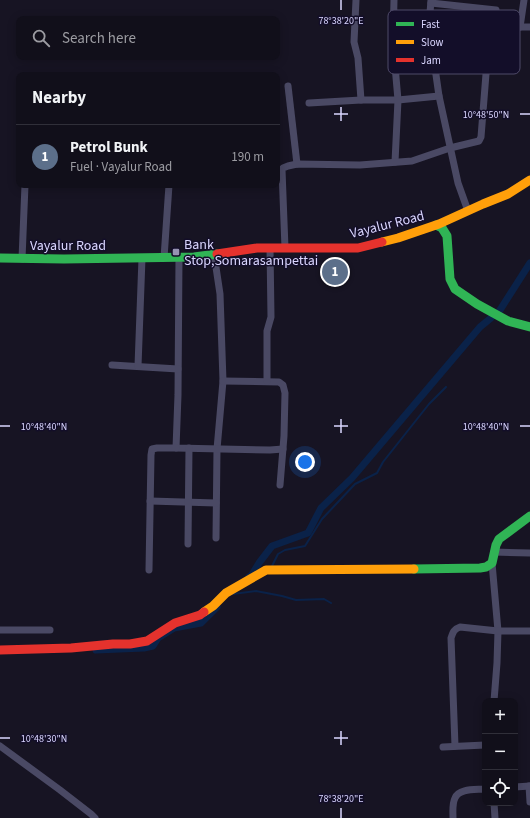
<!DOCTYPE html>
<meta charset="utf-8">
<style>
:root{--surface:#110f1a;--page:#1a1823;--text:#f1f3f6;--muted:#9c9ca2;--line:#302f39;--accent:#d93025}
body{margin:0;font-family:"Source Sans 3",sans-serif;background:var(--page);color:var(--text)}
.controls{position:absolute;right:12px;bottom:12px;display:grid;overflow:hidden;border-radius:8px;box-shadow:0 2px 10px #0003}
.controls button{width:36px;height:36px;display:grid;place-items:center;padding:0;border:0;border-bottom:1px solid var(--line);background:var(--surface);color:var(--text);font:20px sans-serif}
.you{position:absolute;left:305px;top:462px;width:14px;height:14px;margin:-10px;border:3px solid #fff;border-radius:50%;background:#1a73e8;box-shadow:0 0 0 6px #1a73e833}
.badge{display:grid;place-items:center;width:26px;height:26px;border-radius:50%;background:var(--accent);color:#fff;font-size:13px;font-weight:700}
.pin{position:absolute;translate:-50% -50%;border:2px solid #fff;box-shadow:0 1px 4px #0006}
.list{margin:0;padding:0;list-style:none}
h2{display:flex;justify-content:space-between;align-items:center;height:52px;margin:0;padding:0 16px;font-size:17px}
h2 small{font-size:13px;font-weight:400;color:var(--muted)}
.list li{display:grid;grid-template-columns:26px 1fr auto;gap:12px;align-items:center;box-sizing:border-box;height:64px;padding:0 16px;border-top:1px solid var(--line)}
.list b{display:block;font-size:15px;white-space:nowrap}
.list p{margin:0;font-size:13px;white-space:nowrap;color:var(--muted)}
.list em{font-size:13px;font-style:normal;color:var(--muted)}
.icon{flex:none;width:22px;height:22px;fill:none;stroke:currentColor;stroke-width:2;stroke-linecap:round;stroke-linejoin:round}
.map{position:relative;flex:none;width:530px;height:818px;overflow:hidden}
.search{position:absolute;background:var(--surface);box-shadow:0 2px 10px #0003;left:16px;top:16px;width:264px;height:44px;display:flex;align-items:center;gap:10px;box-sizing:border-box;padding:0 14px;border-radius:8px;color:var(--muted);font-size:15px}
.panel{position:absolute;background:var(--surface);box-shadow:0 2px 10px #0003;left:16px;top:72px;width:264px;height:116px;border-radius:8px}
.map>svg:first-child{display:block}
</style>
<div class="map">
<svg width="530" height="818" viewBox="0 0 530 818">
<rect width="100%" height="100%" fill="#171423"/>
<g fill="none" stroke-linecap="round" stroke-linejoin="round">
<g stroke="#0a2249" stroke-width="2">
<polyline points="272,566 278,554 285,550 305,546 322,519 355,484 377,473 383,462 429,404 446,387"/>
<polyline points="233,594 256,591 282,596 296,600 324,599 331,603"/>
</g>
<g stroke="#0a2249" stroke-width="7">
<polyline points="500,310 530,263"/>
<polyline points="249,577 251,576 259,563 272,546 308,533 321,508 352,478 480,327 491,318"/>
<polyline points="96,650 144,648 153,646 158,638 174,628 201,623 217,607"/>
</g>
<g stroke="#4a4964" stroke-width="7">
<polyline points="356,0 354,42 358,58 361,100"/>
<polyline points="431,0 429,26 439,96 458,183 468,211"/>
<polyline points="431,3 496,10"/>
<polyline points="520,27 524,0"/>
<polyline points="393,43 394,0"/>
<polyline points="288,86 297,164"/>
<polyline points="309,103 361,100 398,100 439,96"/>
<polyline points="395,162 398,100 393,43 430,36"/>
<polyline points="285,248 282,170 283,168 288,166 297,164 360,165 412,161 450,148 479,141 481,137 489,36 490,30 494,28 498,27 530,27"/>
<polyline points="214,254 220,294 223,381 217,449 216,538"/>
<polyline points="179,257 178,395 176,448 270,450 283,449"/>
<polyline points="164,258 169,185"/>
<polyline points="22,259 25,185"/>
<polyline points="112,365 178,369"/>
<polyline points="138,366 142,258"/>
<polyline points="223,381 279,382 283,385 285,393 284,436 280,485"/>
<polyline points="267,381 267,331 271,317 270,248"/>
<polyline points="150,501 216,503"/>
<polyline points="188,544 189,448"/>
<polyline points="494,552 530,553"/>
<polyline points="492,563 498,631 497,663 494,701"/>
<polyline points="149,570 151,455 152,449 157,448 176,448"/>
<polyline points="0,630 50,630"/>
<polyline points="0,746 60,790 91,814 95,818"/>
<path d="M455 746 451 638C453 632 454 629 460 627L498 631H530"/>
<polyline points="443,747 485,745"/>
<polyline points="529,786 530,802"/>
<polyline points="515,787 530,786"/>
<polyline points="494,803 495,818"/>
<path d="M453 818C453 812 452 804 455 798 459 788 476 790 485 789"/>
</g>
<g stroke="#30b455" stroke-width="9">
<polyline points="436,225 442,228 447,236 450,279 455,289 477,304 508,321 530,327"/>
<polyline points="0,258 64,259 194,257 217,254"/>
<polyline points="414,569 480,568 486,567 492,563 496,545 499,539 530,516"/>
</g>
<g stroke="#ff9f0a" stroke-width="9">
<polyline points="382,242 398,238 439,224 483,204 508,194 530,180"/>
<polyline points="204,612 213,606 226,593 266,570 414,569"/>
</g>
<g stroke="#e5322d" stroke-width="9">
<polyline points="217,254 257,248 358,248 382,242"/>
<polyline points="0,650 71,648 113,644 130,644 147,641 175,623 200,615 204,612"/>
</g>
</g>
<path fill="none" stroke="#dad6ff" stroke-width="1.5" d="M341 0V10M341 107V121M334 114H348M520 114H530M341 419V433M0 426H10M334 426H348M520 426H530M341 731V745M0 738H10M334 738H348M341 808V818"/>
<rect fill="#9692b2" stroke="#130e29" stroke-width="1.5" x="172" y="248" width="8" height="8" rx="2"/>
<g text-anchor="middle" stroke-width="3" stroke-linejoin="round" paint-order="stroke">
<g font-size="14" fill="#dad6ff" stroke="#130e29">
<text transform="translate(387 224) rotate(-14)" y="5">Vayalur Road</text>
<text x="68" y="250">Vayalur Road</text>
</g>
<g font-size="14" fill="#dad6ff" stroke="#130e29" text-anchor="start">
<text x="184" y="249">Bank<tspan x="184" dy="16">Stop,Somarasampettai</tspan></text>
</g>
</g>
<rect x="388" y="10" width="132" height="64" rx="6" fill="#130e29" stroke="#4f4a69" stroke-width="1"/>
<rect x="396" y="22" width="18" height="4" fill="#30b455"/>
<rect x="396" y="40" width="18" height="4" fill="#ff9f0a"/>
<rect x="396" y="58" width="18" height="4" fill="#e5322d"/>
<g font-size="11" fill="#dad6ff">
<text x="421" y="28">Fast</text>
<text x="421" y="46">Slow</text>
<text x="421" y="64">Jam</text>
</g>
<g font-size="10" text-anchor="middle" fill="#dad6ff" stroke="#130e29" stroke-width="3" stroke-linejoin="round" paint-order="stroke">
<text x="341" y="24">78°38'20"E</text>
<text x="486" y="118">10°48'50"N</text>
<text x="44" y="430">10°48'40"N</text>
<text x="486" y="430">10°48'40"N</text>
<text x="44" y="742">10°48'30"N</text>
<text x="341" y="802">78°38'20"E</text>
</g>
</svg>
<div class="controls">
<button>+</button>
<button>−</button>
<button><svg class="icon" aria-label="locate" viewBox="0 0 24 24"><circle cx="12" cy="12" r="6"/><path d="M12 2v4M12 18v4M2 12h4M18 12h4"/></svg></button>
</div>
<div class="you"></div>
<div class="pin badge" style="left:335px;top:272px;background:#5c6f8a">1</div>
<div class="search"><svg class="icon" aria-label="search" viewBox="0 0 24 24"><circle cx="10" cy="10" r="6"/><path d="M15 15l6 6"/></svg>Search here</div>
<section class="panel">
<h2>Nearby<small></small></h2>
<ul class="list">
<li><span class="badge" style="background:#5c6f8a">1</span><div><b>Petrol Bunk</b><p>Fuel · Vayalur Road</p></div><em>190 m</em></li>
</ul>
</section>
</div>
